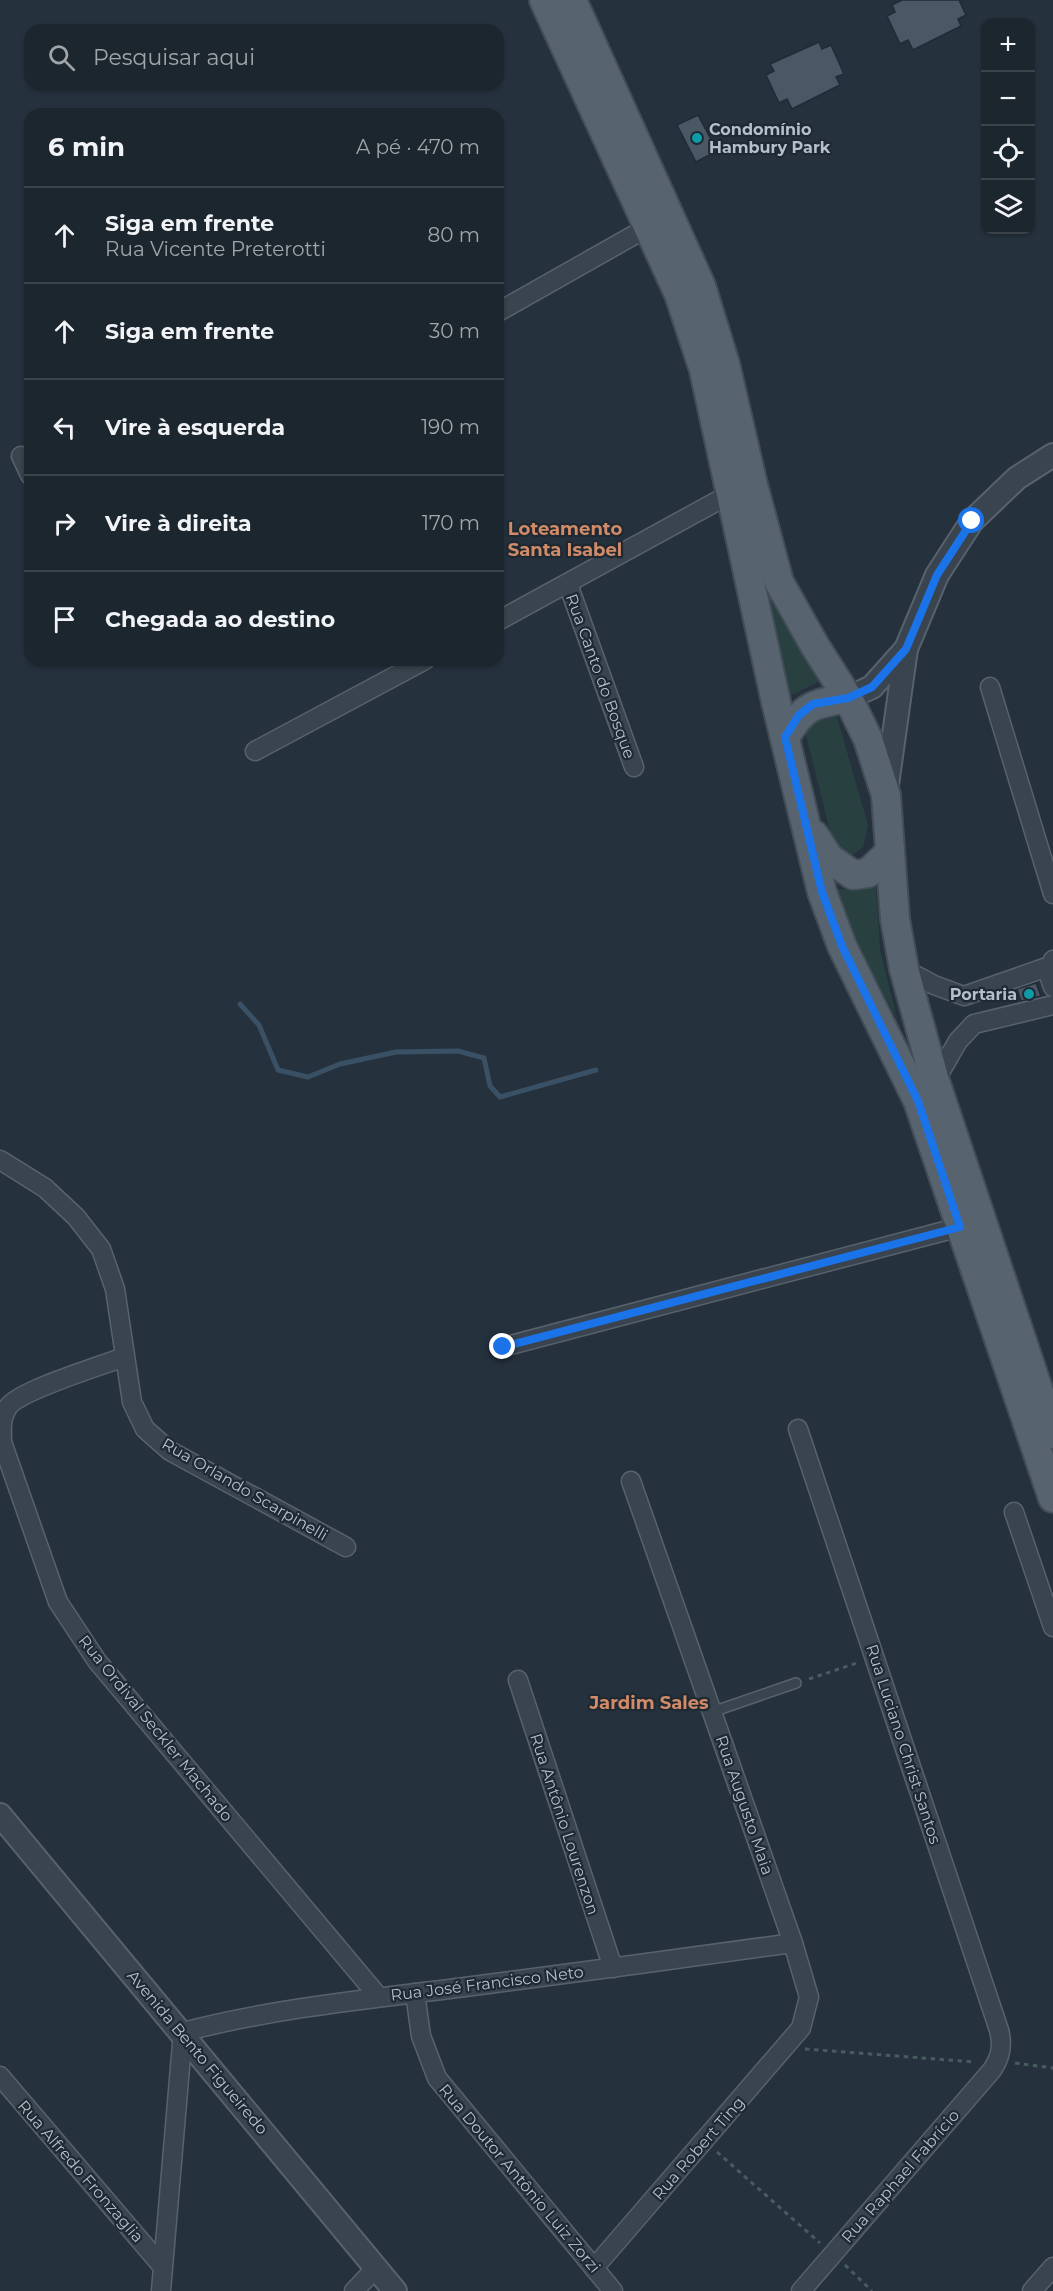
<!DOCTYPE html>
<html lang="pt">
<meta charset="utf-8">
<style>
:root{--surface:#1c262e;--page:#252e36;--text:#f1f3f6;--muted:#a0a5aa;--line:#3a434a}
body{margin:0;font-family:Montserrat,sans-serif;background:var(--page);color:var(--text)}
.controls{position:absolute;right:18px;top:18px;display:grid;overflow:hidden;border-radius:12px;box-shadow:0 2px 4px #0004}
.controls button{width:54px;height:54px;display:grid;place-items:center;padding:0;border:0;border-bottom:2px solid var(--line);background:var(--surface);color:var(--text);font:30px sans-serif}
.stop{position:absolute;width:18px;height:18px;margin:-14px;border:4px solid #1a73e8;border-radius:50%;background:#fff}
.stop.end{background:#1a73e8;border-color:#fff;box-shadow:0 2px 6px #0008}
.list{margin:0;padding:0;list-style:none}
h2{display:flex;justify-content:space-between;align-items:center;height:78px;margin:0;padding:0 24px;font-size:26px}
h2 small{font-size:20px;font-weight:400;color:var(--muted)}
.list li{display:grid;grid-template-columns:39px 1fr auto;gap:18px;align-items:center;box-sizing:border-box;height:96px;padding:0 24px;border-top:2px solid var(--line)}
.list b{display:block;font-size:22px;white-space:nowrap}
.list p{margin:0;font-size:20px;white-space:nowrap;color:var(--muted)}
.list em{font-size:20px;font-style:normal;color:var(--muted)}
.icon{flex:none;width:33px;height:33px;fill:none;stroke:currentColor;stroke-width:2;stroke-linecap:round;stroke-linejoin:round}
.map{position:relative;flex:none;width:1053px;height:2291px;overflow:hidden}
.search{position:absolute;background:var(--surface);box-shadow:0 2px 4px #0004;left:24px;top:24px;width:480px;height:66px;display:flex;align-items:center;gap:15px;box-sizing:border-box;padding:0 21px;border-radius:18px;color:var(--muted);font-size:22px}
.panel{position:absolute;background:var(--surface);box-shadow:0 2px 4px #0004;left:24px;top:108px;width:480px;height:558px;border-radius:18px}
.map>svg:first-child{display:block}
</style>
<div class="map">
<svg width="1053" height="2291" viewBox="0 0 1053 2291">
<rect width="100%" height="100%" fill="#25323e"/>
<g fill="#284040">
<polygon points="766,585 821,681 789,696"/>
<polygon points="821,715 837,717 868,825 863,847 850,857 838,853 832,839 804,727"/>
<polygon points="876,885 880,950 897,1019 864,957 833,888 853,891"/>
</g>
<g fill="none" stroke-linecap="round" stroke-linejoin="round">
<polyline stroke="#395065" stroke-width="5" points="240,1004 259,1025 278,1070 308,1077 340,1064 396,1052 458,1051 484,1058 490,1086 500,1097 596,1070"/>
</g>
<g fill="#495864" stroke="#202b35" stroke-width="1.5">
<polygon points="902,0 959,0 966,15 958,19 961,26 913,50 908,40 900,44 887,16 895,12 892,5"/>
<polygon points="819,42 822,49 831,45 844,74 836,77 840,85 792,109 787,99 779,103 766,75 774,71 770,64"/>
<polygon points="698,115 717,151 696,162 677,125"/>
<polygon points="1036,983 1041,996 1021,1001 1017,989"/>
</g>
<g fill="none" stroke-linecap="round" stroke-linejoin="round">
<g stroke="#57626c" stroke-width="12">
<polyline id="service" points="712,1712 796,1683"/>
</g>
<g stroke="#57626c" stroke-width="21">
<g id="minor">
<polyline points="498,312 650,226"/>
<polyline points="21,456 30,475"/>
<polyline points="568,584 634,767"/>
<polyline points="498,621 732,493"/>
<polyline points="990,687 1053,894"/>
<polyline points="255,751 425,660"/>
<polyline points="1053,960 1049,975 1053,987"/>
<polyline points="904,969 934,985 964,996 1050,966"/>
<polyline points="935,1081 958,1041 974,1024 1053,1005"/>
<polyline points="0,1160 45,1188 76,1217 101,1249 115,1289 132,1402 145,1429 170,1451 346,1547"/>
<polyline points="503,1347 960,1227"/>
<path d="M124 1357C101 1366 20 1390 8 1407 0 1419 2 1429 2 1442L58 1602 97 1661 378 1996"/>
<path d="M798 1429 999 2030C1003 2045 1001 2057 992 2070L801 2291"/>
<polyline points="1014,1512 1053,1627"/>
<polyline points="518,1680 613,1968"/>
<polyline points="415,1993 421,2036 437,2078 613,2291"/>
<polyline points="0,2076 162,2266"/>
<polyline points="594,2268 801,2028 809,1997 793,1943 631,1481"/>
<path d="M161 2291 183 2032C275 2008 370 1999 465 1987 574 1973 684 1958 793 1943"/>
<polyline points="354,2291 376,2268"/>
<polyline points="1032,2291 1053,2267"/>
</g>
</g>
<g stroke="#57626c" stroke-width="26">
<g id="tertiary">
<polyline points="848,698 872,687 906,649"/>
<polyline points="886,792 906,649 937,575 972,521 1017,478 1053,455"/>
<polyline points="0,1815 395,2291"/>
</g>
</g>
<g stroke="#424d57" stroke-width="32">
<g id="primary">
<polyline points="544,0 679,294 704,370 776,702 822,892 842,946 918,1101 1053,1498"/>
<polyline points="572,0 701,286 725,364 753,485 779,582 815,646 848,698 868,739 886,795 895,919 904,969 935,1081 1053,1434"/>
<path d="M785 737C804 705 813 704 848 698"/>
<polyline points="814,835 829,858 853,875 868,873 890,852"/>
</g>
</g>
<g stroke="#475d5d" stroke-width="3" stroke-dasharray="4.5 4.5" stroke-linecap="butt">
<polyline points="809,1679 857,1663"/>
<polyline points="805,2049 975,2062"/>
<polyline points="1015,2063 1053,2068"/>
<polyline points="717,2152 820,2243"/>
<polyline points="845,2265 872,2291"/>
</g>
<use href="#service" stroke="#39444e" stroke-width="9"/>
<use href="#minor" stroke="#39444e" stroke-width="18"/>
<use href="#tertiary" stroke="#39444e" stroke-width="22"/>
<use href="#primary" stroke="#57636e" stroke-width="28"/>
</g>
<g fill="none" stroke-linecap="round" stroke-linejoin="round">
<polyline stroke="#1a73e8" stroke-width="8" points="503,1347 960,1227 918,1101 842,946 822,892 785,737 799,715 813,704 848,698 872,687 906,649 937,575 972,521"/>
</g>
<g fill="#0f9aa8" stroke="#1e2933" stroke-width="2">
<circle cx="697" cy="138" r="6"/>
<circle cx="1029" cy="994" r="6"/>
</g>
<g text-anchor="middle" stroke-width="4.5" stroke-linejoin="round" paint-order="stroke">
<g font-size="16" font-weight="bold" fill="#b5bfc9" stroke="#1e2933" text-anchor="start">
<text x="709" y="135">Condomínio<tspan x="709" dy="18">Hambury Park</tspan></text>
<text x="1017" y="1000" text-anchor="end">Portaria</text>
</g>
<g font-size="16" fill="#b5bfc9" stroke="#1e2933">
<text transform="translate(601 676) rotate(70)" y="6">Rua Canto do Bosque</text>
<text transform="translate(245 1489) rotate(30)" y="6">Rua Orlando Scarpinelli</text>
<text transform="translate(156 1728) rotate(51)" y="6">Rua Ordival Seckler Machado</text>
<text transform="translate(904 1744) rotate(72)" y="6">Rua Luciano Christ Santos</text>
<text transform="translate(745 1805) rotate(71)" y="6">Rua Augusto Maia</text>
<text transform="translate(565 1824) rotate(72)" y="6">Rua Antônio Lourenzon</text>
<text transform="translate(487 1983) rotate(-7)" y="6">Rua José Francisco Neto</text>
<text transform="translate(198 2052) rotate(50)" y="6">Avenida Bento Figueiredo</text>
<text transform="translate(698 2148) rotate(-49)" y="6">Rua Robert Ting</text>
<text transform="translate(81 2171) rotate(49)" y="6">Rua Alfredo Fronzaglia</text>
<text transform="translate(900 2176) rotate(-49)" y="6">Rua Raphael Fabrício</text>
<text transform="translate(520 2178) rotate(50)" y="6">Rua Doutor Antônio Luiz Zorzi</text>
</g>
<g font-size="18" font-weight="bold" fill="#d28b67" stroke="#1e2933">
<text x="565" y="535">Loteamento<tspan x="565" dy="21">Santa Isabel</tspan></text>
<text x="649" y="1709">Jardim Sales</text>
</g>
</g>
</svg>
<div class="controls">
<button>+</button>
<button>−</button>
<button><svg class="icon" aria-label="locate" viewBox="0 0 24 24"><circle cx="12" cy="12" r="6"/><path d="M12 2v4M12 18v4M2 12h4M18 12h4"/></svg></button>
<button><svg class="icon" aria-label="layers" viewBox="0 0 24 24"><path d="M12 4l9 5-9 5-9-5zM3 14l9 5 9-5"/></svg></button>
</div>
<div class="stop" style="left:972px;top:521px"></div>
<div class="stop end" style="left:503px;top:1347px"></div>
<div class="search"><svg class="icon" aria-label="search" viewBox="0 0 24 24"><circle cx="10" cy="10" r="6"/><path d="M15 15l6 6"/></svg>Pesquisar aqui</div>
<section class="panel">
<h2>6 min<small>A pé · 470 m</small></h2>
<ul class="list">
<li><svg class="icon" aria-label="ahead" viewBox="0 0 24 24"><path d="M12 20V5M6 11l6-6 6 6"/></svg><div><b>Siga em frente</b><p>Rua Vicente Preterotti</p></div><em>80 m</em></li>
<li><svg class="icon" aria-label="ahead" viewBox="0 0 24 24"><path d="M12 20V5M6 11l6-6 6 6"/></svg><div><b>Siga em frente</b></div><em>30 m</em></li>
<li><svg class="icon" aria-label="left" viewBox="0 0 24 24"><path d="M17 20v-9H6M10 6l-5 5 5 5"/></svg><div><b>Vire à esquerda</b></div><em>190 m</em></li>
<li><svg class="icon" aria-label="right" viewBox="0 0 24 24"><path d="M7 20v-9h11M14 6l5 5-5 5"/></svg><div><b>Vire à direita</b></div><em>170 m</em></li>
<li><svg class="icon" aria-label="arrive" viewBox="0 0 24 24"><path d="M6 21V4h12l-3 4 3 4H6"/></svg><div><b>Chegada ao destino</b></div></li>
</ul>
</section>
</div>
